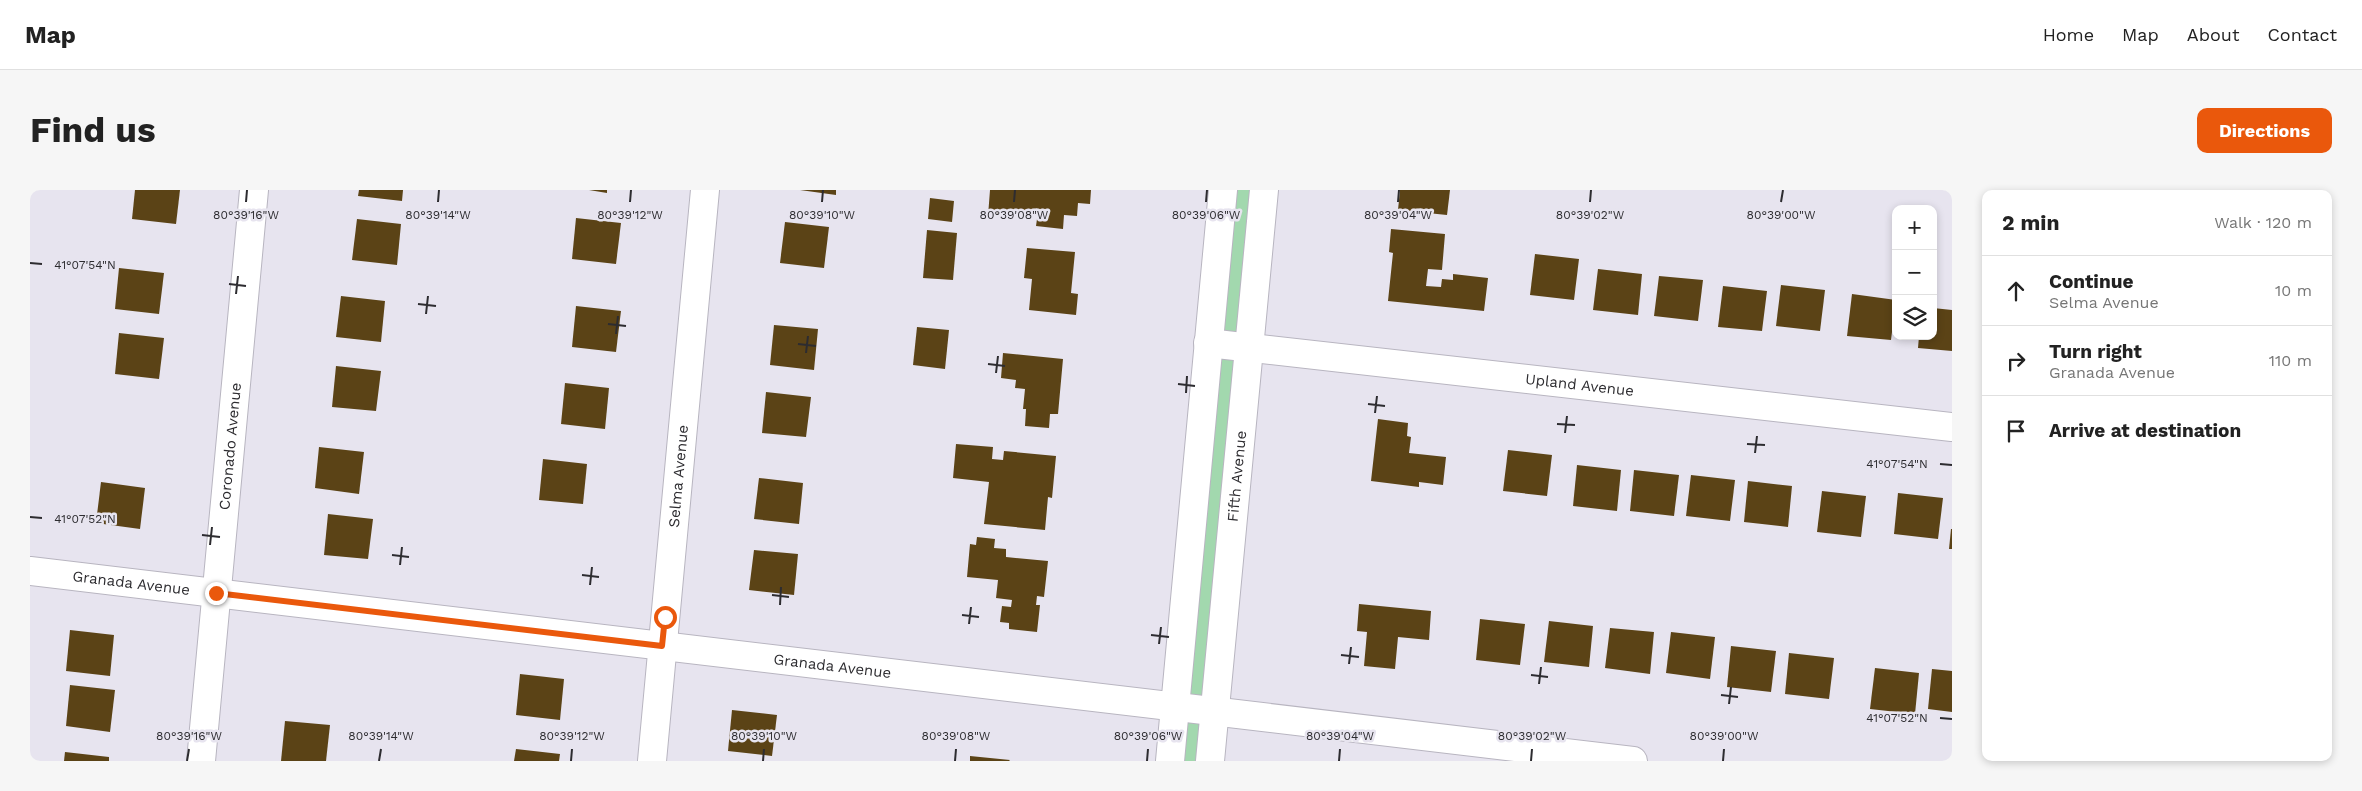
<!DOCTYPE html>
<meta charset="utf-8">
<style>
:root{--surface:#fff;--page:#f6f6f6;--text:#222;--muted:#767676;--line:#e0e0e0;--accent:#ea580c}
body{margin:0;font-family:"Work Sans",sans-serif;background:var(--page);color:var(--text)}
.controls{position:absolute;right:15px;top:15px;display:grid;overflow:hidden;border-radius:10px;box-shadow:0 2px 8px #0003}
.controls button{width:45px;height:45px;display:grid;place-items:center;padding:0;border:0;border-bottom:1px solid var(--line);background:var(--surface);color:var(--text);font:25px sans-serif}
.stop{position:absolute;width:15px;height:15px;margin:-11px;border:4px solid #ea580c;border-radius:50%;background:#fff}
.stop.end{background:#ea580c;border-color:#fff;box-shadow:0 1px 5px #0008}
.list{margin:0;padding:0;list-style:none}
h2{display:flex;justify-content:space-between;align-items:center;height:65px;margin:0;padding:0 20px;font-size:21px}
h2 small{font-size:16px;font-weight:400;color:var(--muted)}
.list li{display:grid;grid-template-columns:32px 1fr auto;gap:15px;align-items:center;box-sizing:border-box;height:70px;padding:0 20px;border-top:1px solid var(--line)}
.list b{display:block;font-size:19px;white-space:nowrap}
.list p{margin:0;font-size:16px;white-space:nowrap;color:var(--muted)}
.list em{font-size:16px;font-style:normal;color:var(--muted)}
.icon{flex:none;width:28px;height:28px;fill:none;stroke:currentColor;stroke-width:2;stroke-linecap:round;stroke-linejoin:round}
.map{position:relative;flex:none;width:1922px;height:571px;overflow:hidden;border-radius:10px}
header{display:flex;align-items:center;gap:30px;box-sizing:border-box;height:70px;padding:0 25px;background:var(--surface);border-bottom:1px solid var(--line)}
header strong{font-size:24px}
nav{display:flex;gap:28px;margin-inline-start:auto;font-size:18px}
.intro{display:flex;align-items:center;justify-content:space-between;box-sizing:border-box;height:120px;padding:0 30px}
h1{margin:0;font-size:35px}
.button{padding:12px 22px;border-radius:10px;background:var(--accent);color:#fff;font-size:18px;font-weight:700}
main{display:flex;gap:30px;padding:0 30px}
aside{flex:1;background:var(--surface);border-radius:10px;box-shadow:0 2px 8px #0003}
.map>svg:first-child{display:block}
</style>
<header>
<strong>Map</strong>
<nav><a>Home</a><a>Map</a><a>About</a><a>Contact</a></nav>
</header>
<div class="intro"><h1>Find us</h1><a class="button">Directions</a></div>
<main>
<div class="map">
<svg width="1922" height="571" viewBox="0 0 1922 571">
<rect width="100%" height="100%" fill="#e7e4ef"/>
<polygon fill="#a2d8ae" points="1193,0 1234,0 1180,571 1140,571"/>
<g fill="#5b4316">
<polygon points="105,0 150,0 146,34 102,29"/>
<polygon points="329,0 373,0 372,11 328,6"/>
<polygon points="559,0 577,0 577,3"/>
<polygon points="770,0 806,0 806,5"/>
<polygon points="960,0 1061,0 1060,14 1048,13 1047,26 1034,25 1033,39 1006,36 1008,22 986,20 985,28 958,26"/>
<polygon points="1370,0 1420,0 1417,25 1368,20"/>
<polygon points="900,8 924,11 922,32 898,29"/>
<polygon points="546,28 591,33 586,74 542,69"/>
<polygon points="327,29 371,34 367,75 322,70"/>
<polygon points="755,32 799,37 794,78 750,73"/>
<polygon points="1361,39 1415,44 1412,80 1398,79 1396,96 1411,97 1412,89 1423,90 1423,84 1458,88 1454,121 1358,111 1363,63 1359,62"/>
<polygon points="897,40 927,43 923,90 893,88"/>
<polygon points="997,58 1045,62 1041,103 1048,104 1046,125 999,120 1002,89 994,88"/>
<polygon points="1505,64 1549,69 1544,110 1500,105"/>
<polygon points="89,78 134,83 129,124 85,119"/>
<polygon points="1568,79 1612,84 1608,125 1563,120"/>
<polygon points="1629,86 1673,90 1668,131 1624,126"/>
<polygon points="1751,95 1795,100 1790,141 1746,136"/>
<polygon points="1693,96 1737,101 1732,141 1688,137"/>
<polygon points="1822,104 1866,110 1861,150 1817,146"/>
<polygon points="311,106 355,111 351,152 306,147"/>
<polygon points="546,116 591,121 586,162 542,157"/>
<polygon points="1903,118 1922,120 1922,161 1888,158 1889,146 1903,146"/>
<polygon points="744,135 788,139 784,180 740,175"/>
<polygon points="887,137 919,140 915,179 883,175"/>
<polygon points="89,143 134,148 129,189 85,184"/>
<polygon points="973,163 1033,169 1028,224 1020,224 1019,238 995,236 996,219 993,219 995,199 985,198 986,190 971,188"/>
<polygon points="306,176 351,181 346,221 302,217"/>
<polygon points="535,193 579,198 575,239 531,234"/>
<polygon points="736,202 781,207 776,247 732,243"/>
<polygon points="1348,229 1378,233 1377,246 1381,247 1379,263 1416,267 1413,295 1389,292 1389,297 1341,291"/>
<polygon points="926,254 963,257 962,269 973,270 974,261 1026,266 1022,308 1018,307 1015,340 954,334 959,292 923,288"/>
<polygon points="289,257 334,262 329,304 285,298"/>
<polygon points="1478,260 1522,265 1517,306 1473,301"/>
<polygon points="513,269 557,274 553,314 509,310"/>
<polygon points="1547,275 1591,280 1587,321 1543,316"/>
<polygon points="1604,280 1649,285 1644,326 1600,321"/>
<polygon points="1661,285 1705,290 1700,331 1656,326"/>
<polygon points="729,288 773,293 769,334 724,329"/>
<polygon points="1718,291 1762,296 1758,337 1714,332"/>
<polygon points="71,292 115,298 110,339 66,333"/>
<polygon points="1792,301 1836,306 1831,347 1787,342"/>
<polygon points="1868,303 1913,308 1908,349 1864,344"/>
<polygon points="298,324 343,329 338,369 294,365"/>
<polygon points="1921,339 1922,339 1922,359 1919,359"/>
<polygon points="947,347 965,349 964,358 976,359 976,367 1018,371 1014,407 1007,406 1006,415 1010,415 1007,442 979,439 979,433 970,432 972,416 981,417 982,410 966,408 968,390 937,387 940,354 946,355"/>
<polygon points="724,360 768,364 764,405 719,400"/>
<polygon points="1329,414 1401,421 1399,450 1368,447 1365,479 1334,476 1337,442 1327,441"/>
<polygon points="1450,429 1495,434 1490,475 1446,470"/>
<polygon points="1519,431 1563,436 1559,477 1514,472"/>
<polygon points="1580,438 1624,442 1620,484 1575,478"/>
<polygon points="40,440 84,445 80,486 36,481"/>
<polygon points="1641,442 1685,447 1680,489 1636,483"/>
<polygon points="1701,456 1746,461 1741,502 1697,497"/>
<polygon points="1759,463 1804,468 1799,509 1755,504"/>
<polygon points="1845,478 1889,483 1885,524 1840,519"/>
<polygon points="1902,479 1922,481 1922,522 1898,519"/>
<polygon points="490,484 534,489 530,530 486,525"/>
<polygon points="40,495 85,500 80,542 36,536"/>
<polygon points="702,520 747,525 742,566 698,561"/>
<polygon points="255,531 300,535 296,571 251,571"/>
<polygon points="486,559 530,564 529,571 484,571"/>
<polygon points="35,562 79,567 79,571 34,571"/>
<polygon points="940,566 980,570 979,571 940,571"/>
</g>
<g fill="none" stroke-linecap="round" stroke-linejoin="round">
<g stroke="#b8b5c0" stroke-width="30">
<g id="street">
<path id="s1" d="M1178 153 1922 237"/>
<path id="s2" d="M0 381 1603 571"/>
<path id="s3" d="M171 571 224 0"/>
<path id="s4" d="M622 571 675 0"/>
</g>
</g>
<g stroke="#b8b5c0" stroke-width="30">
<g id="secondary">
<polyline points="1140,571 1193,0"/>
<path id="s5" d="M1180 571 1234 0"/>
</g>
</g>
<use href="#street" stroke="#fff" stroke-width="28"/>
<use href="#secondary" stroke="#fff" stroke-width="28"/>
</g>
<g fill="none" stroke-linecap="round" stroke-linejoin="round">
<polyline stroke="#ea580c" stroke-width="6" points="186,403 632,456 635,427"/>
</g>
<path fill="none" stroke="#2d2c30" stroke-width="2" d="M216 12 217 0M408 12 409 0M600 12 601 0M792 12 793 0M984 12 985 0M1176 12 1177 0M1368 12 1369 0M1560 12 1561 0M1751 12 1753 0M0 73 12 74M199 94 216 96M206 104 208 86M388 114 406 116M396 124 398 106M578 134 596 136M586 144 588 126M768 154 786 156M776 163 778 146M958 174 975 176M966 183 968 166M1148 194 1165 196M1156 203 1157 186M1338 214 1355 216M1345 223 1347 206M1527 234 1545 235M1535 243 1537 226M1717 254 1735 255M1725 263 1727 246M1910 274 1922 275M0 327 12 328M172 345 190 347M180 355 182 337M362 365 379 367M370 375 372 357M552 385 569 387M560 395 562 377M742 405 759 407M750 415 751 397M932 425 949 427M939 434 941 417M1121 445 1139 447M1129 454 1131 437M1311 465 1329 467M1319 474 1321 457M1501 485 1518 487M1509 494 1511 477M1691 505 1708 507M1699 514 1701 497M1910 528 1922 529M157 571 159 559M349 571 351 559M541 571 542 559M733 571 734 559M925 571 926 559M1117 571 1118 559M1309 571 1310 559M1501 571 1502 559M1693 571 1694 559"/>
<g text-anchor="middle" stroke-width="5" stroke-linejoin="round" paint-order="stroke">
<g font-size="15" fill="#2d2c30" stroke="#e7e4ef">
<text dy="5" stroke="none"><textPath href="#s1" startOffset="374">Upland Avenue</textPath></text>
<text dy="5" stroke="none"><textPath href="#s3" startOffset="316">Coronado Avenue</textPath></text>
<text dy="5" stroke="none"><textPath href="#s4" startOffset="286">Selma Avenue</textPath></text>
<text dy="5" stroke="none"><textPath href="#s5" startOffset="286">Fifth Avenue</textPath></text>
<text dy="5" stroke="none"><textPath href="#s2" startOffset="102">Granada Avenue</textPath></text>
<text dy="5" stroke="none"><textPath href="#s2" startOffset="808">Granada Avenue</textPath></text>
</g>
</g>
<g font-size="12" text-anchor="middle" fill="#2d2c30" stroke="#e7e4ef" stroke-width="5" stroke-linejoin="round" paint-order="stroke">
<text x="216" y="29">80°39'16"W</text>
<text x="408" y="29">80°39'14"W</text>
<text x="600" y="29">80°39'12"W</text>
<text x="792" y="29">80°39'10"W</text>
<text x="984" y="29">80°39'08"W</text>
<text x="1176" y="29">80°39'06"W</text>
<text x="1368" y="29">80°39'04"W</text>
<text x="1560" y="29">80°39'02"W</text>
<text x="1751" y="29">80°39'00"W</text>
<text x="55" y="79">41°07'54"N</text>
<text x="1867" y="278">41°07'54"N</text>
<text x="55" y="333">41°07'52"N</text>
<text x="1867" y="532">41°07'52"N</text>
<text x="159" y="550">80°39'16"W</text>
<text x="351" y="550">80°39'14"W</text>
<text x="542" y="550">80°39'12"W</text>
<text x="734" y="550">80°39'10"W</text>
<text x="926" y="550">80°39'08"W</text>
<text x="1118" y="550">80°39'06"W</text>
<text x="1310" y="550">80°39'04"W</text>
<text x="1502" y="550">80°39'02"W</text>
<text x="1694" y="550">80°39'00"W</text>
</g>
</svg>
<div class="controls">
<button>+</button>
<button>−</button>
<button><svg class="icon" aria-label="layers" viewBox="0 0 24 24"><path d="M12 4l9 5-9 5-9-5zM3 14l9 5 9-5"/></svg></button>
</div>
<div class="stop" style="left:635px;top:427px"></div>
<div class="stop end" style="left:186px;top:403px"></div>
</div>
<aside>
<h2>2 min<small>Walk · 120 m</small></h2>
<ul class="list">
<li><svg class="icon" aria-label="ahead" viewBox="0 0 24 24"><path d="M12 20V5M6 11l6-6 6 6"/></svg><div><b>Continue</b><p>Selma Avenue</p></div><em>10 m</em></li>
<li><svg class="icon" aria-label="right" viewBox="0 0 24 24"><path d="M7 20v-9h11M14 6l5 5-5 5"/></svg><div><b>Turn right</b><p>Granada Avenue</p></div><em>110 m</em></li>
<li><svg class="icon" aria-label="arrive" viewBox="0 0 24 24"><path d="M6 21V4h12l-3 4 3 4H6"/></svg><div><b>Arrive at destination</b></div></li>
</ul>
</aside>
</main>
